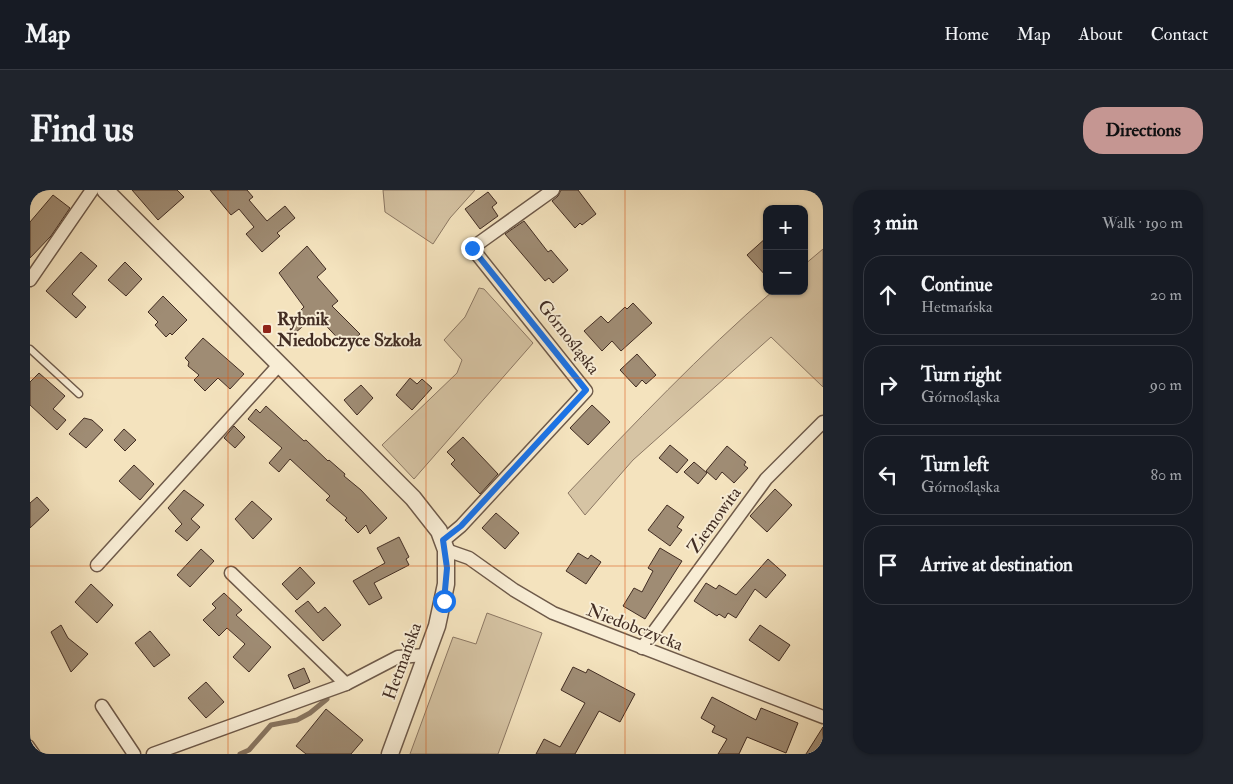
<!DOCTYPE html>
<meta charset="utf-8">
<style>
:root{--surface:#171b24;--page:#20242c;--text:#f1f3f6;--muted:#9ea1a6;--line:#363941;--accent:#c59692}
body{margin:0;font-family:"IM FELL Double Pica",serif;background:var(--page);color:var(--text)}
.controls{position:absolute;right:15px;top:15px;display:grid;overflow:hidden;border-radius:10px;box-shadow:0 1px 4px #0004}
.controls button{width:45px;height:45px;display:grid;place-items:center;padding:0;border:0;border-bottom:1px solid var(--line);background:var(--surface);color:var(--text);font:25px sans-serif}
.stop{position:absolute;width:15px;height:15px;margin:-11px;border:4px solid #1a73e8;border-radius:50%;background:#fff}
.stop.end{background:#1a73e8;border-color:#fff;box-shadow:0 1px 5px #0008}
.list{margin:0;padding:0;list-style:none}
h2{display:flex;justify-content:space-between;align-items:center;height:65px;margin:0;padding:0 20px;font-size:21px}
h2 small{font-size:16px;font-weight:400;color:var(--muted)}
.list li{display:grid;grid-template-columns:32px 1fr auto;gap:15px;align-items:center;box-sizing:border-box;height:80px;margin:0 10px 10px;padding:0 10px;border:1px solid var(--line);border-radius:20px}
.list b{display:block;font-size:19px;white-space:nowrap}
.list p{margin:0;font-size:16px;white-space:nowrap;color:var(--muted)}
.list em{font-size:16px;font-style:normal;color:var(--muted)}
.icon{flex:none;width:28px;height:28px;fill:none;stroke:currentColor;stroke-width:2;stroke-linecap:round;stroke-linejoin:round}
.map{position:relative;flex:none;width:793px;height:564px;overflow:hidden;border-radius:20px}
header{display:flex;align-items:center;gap:30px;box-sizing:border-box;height:70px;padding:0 25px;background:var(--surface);border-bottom:1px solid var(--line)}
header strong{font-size:24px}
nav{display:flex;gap:28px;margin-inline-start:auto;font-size:18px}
.intro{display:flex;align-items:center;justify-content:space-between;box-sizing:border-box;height:120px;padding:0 30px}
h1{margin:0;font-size:35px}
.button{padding:12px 22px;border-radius:20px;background:var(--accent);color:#111;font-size:18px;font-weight:700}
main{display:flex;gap:30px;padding:0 30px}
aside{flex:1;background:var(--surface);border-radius:20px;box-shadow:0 1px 4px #0004}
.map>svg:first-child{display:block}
</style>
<header>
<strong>Map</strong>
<nav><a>Home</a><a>Map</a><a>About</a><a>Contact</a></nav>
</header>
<div class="intro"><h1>Find us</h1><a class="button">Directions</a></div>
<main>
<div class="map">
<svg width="793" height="564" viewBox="0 0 793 564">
<rect width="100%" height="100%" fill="#f4e3be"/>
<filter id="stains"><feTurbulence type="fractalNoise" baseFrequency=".004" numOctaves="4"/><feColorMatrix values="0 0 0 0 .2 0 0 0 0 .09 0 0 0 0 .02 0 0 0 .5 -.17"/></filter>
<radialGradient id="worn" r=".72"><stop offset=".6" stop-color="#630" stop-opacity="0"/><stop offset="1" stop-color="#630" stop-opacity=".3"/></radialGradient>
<g fill="#d6c4a4" stroke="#8c7864">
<polygon points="353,0 445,0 420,28 403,54 355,22"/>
<path d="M793 59V197L741 147 603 270 555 325 538 303C604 234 670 164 743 101H774V75Z"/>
<polygon points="449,98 454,99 503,153 384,289 352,255 427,183 432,170 414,150 435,127"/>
<polygon points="457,423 512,443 468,564 380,564 423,447 446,454"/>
</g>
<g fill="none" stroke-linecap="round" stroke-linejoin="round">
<polyline stroke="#887560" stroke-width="5" points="210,564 219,560 241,535 267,530 280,523 297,509"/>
</g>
<g fill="#9f8c74" stroke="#422d23">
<polygon points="102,0 147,0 154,7 128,30"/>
<polygon points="180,0 217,0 223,7 219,10 237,31 255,16 265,28 247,43 250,46 232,62 216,44 224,37 209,19 201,25"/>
<polygon points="531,0 548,0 566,24 552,35 550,33 545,38 522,11 528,6"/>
<polygon points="458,2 467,13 462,17 468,26 450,39 435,19"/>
<polygon points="23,5 40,18 21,46 0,68 0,32"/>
<polygon points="494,31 518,62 521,60 538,80 523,93 519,88 515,91 475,44"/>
<polygon points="737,47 737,87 717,65"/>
<polygon points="277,56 296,79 287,87 308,111 302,116 330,144 316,157 286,125 265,143 257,134 274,117 249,83"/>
<polygon points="51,62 67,76 42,104 56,117 46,128 16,101"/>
<polygon points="95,72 112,89 96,106 78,90"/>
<polygon points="133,106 157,130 142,145 140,143 136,147 125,135 128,132 118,122"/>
<polygon points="603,113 622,133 591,161 582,151 572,161 554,141 571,126 578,133 595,117 597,119"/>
<polygon points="173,148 214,184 200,199 188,188 175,201 164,190 169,185 158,176 159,172 155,168"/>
<polygon points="607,164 626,185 616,194 612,190 606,197 590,180"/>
<polygon points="9,183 35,206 23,219 36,230 27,240 0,215 0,192"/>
<polygon points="380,188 387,194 392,189 402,198 382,220 366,205"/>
<polygon points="331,195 343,208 327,225 314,210"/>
<polygon points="562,215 580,232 558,255 540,238"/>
<polygon points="236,216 274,251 276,250 298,271 299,270 315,284 314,286 331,300 357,328 340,344 336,335 328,343 315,330 317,328 296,310 300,306 260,269 249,282 239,273 252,258 218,229 226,219 230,223"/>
<polygon points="54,228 62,230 73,240 56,258 39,244"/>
<polygon points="204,236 215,247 205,258 194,248"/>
<polygon points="94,239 106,250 95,261 84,250"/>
<polygon points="433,247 468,284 450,304 421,274 425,270 417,262"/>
<polygon points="640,255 658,270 647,283 629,268"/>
<polygon points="697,256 716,272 714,275 718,278 704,293 692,282 686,290 676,281"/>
<polygon points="664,272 677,283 668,294 654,282"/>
<polygon points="104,275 124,294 110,310 89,291"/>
<polygon points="745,299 762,315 737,342 720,326"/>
<polygon points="154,300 174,315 161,329 170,337 157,351 145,341 152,334 138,318"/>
<polygon points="7,307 19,320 0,338 0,313"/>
<polygon points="222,311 242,329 223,349 205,329"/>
<polygon points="637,315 654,327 647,337 652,340 640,356 618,340"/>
<polygon points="466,323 489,343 475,359 452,338"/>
<polygon points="369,347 379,367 376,369 379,375 344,393 352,408 339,415 323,391 355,373 347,358"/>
<polygon points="630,358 652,371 615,429 593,416 604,398 612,402 623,381 618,378"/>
<polygon points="171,359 184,371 160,397 147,385"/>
<polygon points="548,363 558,369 561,365 571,372 556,394 536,381"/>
<polygon points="738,369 756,385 736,408 725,399 706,428 698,423 695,428 689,424 687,426 664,411 676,393 686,399 689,395 706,405"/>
<polygon points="270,377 285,393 267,410 252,394"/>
<polygon points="61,394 83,415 67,433 45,412"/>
<polygon points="194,403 212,420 206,425 241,457 219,482 203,467 215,454 197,438 189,446 173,430 186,418 182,414"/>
<polygon points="278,411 288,423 295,417 311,435 293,451 265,421"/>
<polygon points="31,435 38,448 58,464 41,482 21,442"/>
<polygon points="730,435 760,455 749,471 719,450"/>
<polygon points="120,441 140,465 124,477 105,453"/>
<polygon points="543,477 556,483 558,479 605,504 590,532 569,521 545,564 506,564 514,549 530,557 555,513 531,500"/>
<polygon points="274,478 280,492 264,499 258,485"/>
<polygon points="176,492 194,512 176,528 158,508"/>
<polygon points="682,507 726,530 731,518 768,533 756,563 717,547 709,564 688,564 697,549 682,542 685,536 671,528"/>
<polygon points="296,519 333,550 321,564 276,564 266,556"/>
<polygon points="793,537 793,564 776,564"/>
</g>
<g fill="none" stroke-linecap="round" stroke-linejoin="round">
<g stroke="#6e5a4a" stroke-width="9">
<g id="service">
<polyline points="0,159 49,204"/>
<polyline points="0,554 7,564"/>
</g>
</g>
<g stroke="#6e5a4a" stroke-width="15">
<g id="minor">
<polyline points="0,90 62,0"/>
<polyline points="413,351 431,336 556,201 442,58 523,0"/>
<polyline points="416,360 439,368 484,400 523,423 793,527"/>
<polyline points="67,375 248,176"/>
<polyline points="201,383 316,494"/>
<polyline points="612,458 736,289 793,232"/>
<polyline points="72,516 104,564"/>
<polyline points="123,564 316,494 368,467 396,465"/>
</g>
</g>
<g stroke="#6e5a4a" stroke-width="19">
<polyline id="tertiary" points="75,0 383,308 409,341 416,360 416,394 407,436 360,564"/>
</g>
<use href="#service" stroke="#f8edd5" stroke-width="6"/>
<use href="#minor" stroke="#f8edd5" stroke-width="12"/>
<use href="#tertiary" stroke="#f8edd5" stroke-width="16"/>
</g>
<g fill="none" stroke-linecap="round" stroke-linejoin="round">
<polyline stroke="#1a73e8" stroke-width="6" points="414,411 417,378 413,350 431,336 556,200 442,58"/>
</g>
<path fill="none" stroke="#d7550e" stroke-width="1" stroke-opacity="0.55" d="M198 0V564M396 0V564M595 0V564M0 188H793M0 376H793"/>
<rect fill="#8f2418" stroke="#f8edd5" stroke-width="2" x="232" y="134" width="10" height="10" rx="2.5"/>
<g text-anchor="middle" stroke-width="4" stroke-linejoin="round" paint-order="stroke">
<g font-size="18" font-weight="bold" fill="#422d23" stroke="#f8edd5" text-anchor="start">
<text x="247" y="135">Rybnik<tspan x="247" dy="21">Niedobczyce Szkoła</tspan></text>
</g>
<g font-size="18" fill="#422d23" stroke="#f8edd5">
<text transform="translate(539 147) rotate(52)" y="6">Górnośląska</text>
<text transform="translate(684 330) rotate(-54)" y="6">Ziemowita</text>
<text transform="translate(605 437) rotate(21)" y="6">Niedobczycka</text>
<text transform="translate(372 471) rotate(-70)" y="6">Hetmańska</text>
</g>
</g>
<rect width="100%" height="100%" filter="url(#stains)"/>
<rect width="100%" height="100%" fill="url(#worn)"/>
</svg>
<div class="controls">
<button>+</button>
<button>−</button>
</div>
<div class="stop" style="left:414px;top:411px"></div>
<div class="stop end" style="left:442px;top:58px"></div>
</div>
<aside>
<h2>3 min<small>Walk · 190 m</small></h2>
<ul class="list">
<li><svg class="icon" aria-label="ahead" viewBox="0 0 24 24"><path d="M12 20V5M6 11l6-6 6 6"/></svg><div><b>Continue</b><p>Hetmańska</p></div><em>20 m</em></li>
<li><svg class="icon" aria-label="right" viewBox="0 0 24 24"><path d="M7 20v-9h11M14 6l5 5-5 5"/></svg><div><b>Turn right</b><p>Górnośląska</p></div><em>90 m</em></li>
<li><svg class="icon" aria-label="left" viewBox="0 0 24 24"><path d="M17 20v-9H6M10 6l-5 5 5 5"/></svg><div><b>Turn left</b><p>Górnośląska</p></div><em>80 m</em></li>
<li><svg class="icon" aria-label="arrive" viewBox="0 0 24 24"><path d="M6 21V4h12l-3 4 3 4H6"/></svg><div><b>Arrive at destination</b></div></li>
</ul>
</aside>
</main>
